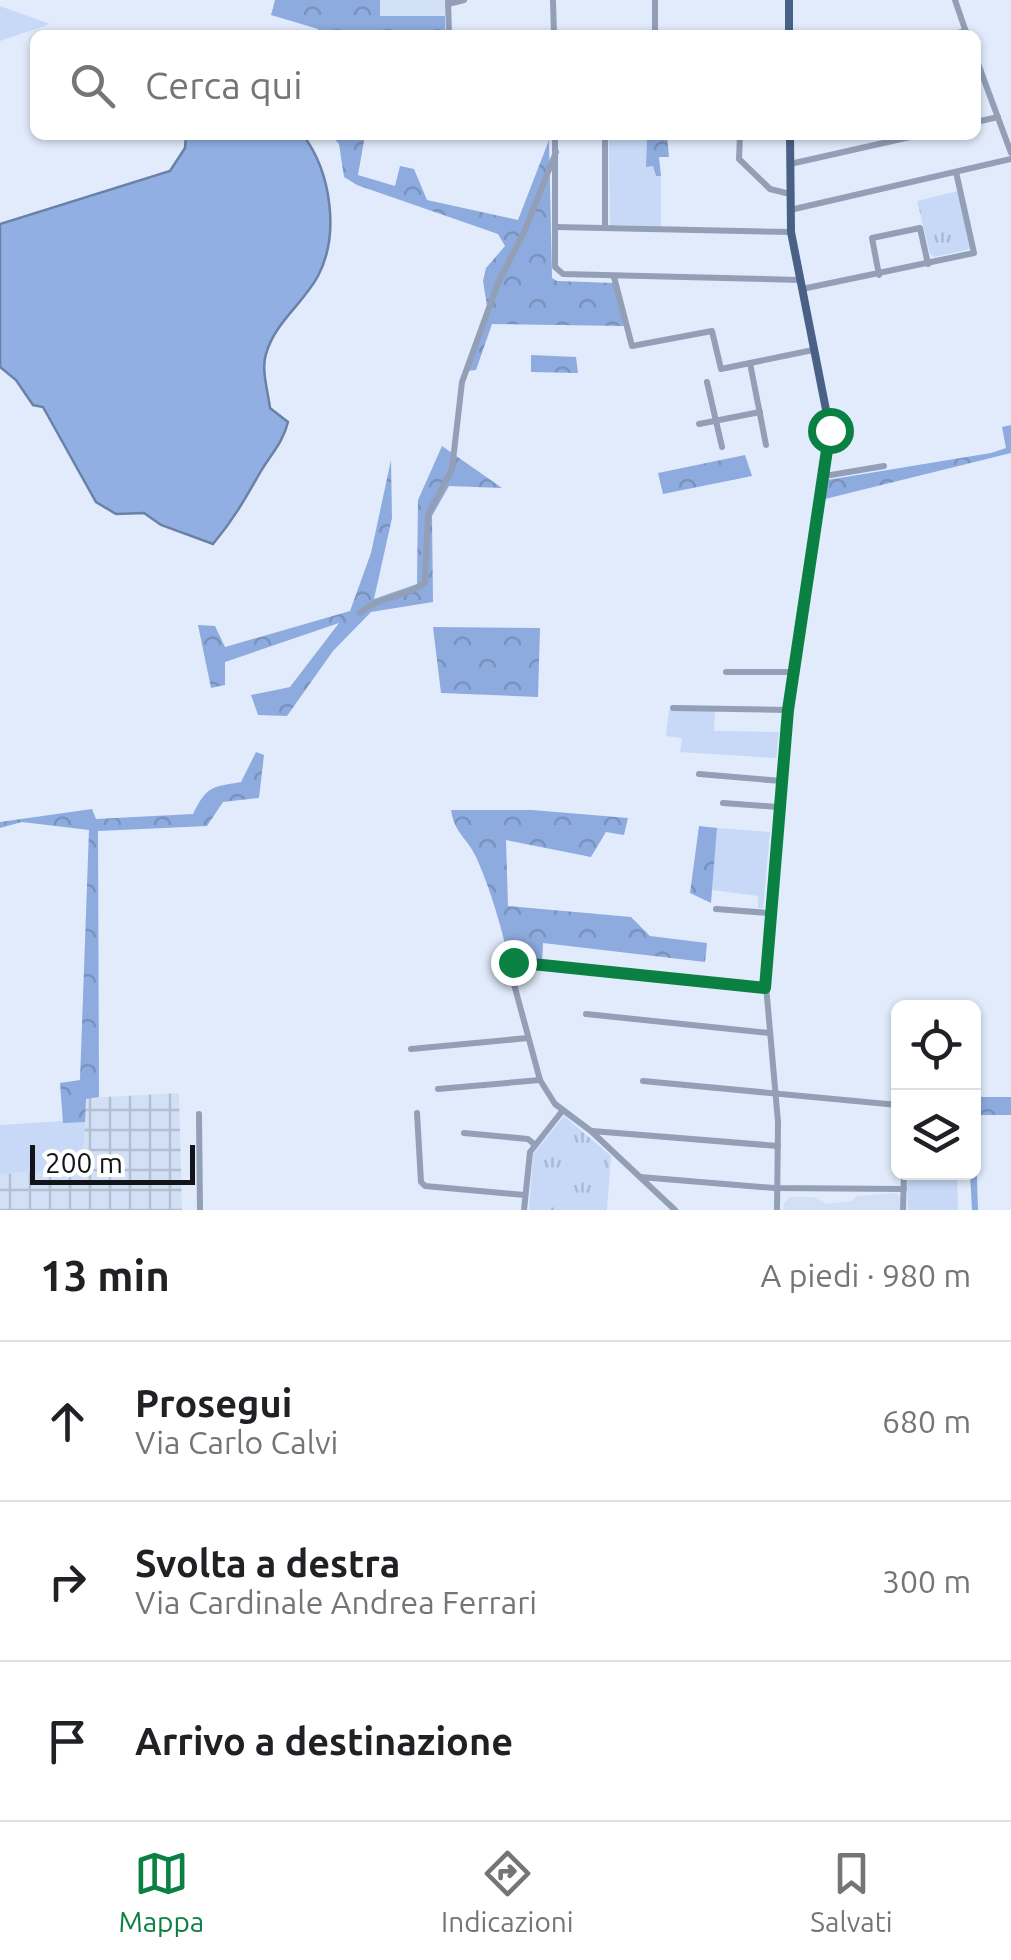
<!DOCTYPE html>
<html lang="it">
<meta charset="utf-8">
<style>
:root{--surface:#fff;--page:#f6f6f6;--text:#202124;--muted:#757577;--line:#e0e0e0;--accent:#0b8043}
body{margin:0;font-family:Ubuntu,sans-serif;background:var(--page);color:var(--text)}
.controls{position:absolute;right:30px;bottom:30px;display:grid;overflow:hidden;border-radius:15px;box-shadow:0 2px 8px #0004}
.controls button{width:90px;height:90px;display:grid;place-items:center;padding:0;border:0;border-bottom:2px solid var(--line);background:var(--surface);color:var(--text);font:50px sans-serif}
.scale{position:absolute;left:30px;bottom:25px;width:165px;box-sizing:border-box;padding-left:10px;border:5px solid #11151a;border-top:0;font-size:28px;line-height:35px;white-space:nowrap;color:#11151a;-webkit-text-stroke:8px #fff;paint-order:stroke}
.stop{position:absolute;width:30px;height:30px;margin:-22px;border:8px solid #0b8043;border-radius:50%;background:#fff}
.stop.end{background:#0b8043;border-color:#fff;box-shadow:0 2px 10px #0008}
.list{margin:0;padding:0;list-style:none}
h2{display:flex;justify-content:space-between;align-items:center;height:130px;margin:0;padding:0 40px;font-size:42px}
h2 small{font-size:32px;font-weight:400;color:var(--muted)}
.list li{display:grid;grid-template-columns:65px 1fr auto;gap:30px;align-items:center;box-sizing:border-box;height:160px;padding:0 40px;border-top:2px solid var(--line)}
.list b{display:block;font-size:38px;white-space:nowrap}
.list p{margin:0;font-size:32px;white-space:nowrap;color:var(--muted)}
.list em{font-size:32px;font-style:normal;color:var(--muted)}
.icon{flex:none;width:55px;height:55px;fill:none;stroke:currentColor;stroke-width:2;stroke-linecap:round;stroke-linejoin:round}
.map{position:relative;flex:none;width:1011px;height:1210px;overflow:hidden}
.search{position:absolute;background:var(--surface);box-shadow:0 2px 8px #0004;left:30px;right:30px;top:30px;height:110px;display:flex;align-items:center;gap:25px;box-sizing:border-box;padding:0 35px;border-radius:15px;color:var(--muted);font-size:38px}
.sheet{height:610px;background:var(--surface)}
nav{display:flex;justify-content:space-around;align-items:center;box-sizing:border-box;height:140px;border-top:2px solid var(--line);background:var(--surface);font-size:28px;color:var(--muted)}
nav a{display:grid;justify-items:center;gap:5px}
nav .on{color:var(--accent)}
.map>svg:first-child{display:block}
</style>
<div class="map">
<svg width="1011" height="1210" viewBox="0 0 1011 1210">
<defs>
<pattern id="industrial-grid" width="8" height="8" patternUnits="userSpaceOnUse" patternTransform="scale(2.5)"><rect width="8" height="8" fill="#d2e0f6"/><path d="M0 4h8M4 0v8" fill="none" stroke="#b3bfd2"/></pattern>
<pattern id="forest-crowns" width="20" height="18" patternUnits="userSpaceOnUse" patternTransform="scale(2.5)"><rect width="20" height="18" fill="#8dabde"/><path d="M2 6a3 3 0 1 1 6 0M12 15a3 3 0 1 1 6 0" fill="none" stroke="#7992be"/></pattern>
<pattern id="park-tufts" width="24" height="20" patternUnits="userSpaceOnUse" patternTransform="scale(2.5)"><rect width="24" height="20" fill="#c7d9f7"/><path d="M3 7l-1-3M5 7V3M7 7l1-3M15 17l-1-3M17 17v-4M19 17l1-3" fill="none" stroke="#aab9d3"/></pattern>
</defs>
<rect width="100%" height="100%" fill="#e1ebfb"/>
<g fill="#d2e0f6">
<polygon points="380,0 445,0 445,16 379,16"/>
<polygon points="896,1193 900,1197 901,1210 783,1210 784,1203 790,1197 814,1197 826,1204 852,1201 857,1196"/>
</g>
<polygon fill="url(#industrial-grid)" points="179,1093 182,1210 0,1210 0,1174 82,1169 86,1098"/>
<g fill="#c7d9f7">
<polygon points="0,6 50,24 0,41"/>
<polygon points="609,135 647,135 646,166 653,166 656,176 661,176 661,226 610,225"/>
<polygon points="669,710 715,711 714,731 779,732 776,758 680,752 682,738 666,736"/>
<polygon points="717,828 770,832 763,908 758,908 758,896 712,890"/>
<polygon points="63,1121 85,1122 82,1169 0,1174 0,1125"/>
<polygon points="907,1173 957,1173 958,1210 908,1210"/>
</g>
<g fill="url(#forest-crowns)">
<polygon points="275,0 380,0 380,16 445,16 445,35 322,35 318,29 271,15"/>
<polygon points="331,135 365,135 358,175 395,186 400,166 414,169 427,200 518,220 549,140 532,135 548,135 549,139 552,278 557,281 614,283 624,326 492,324 476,370 466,371 487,306 483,281 486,268 505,246 498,234 357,185 344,177 339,144"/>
<polygon points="647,135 667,135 669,157 659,157 661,176 656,176 653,166 646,167"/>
<polygon points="531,355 576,357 578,373 531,372"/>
<polygon points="1011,425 1011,453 825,499 827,480 991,453 1006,448 1002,427"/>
<polygon points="442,446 502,488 449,486 432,516 433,602 371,612 333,651 287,716 258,715 251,695 290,687 339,623 225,662 225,685 211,688 198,625 215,626 225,647 350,611 371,553 391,460 392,518 374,599 417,584 418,500"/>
<polygon points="745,455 752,476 663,494 658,473"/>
<polygon points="433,627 540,628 538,697 441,693"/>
<path d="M256 752 264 755 259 798 223 802 207 826 98 831 99 1097 86 1099 85 1122 63 1123 60 1083 80 1080 89 830 22 822 0 828V822L92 809 96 819 193 814C207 786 211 787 241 782Z"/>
<path d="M451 810H532L628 818 624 835 606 832 591 857 506 840 508 906 631 917 650 936 707 943 705 962 543 943 542 962 509 960C501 926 491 891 477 859 468 838 455 835 451 810Z"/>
<polygon points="699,826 717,828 711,903 690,893"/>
<polygon points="974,1056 975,1097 1011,1097 1011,1115 975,1115 978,1210 972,1210 970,1173 974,1172"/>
</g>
<g fill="url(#park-tufts)">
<polygon points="958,191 970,249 935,257 930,254 917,201"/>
<polygon points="564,1116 611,1156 607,1210 529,1210 533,1154"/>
</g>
<path fill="#91afe2" stroke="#6b81a6" stroke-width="2.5" d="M186 135H303C331 172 340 234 318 276 303 304 275 322 266 354 261 369 268 392 270 408L288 422C283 442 272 453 261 471 245 499 234 519 213 544L161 525 144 513 116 514 96 502 43 407 33 405 16 380 0 367V224L170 171 185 148Z"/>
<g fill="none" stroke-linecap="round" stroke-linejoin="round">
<g stroke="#929fb6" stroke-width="6">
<polyline points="448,0 449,35"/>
<polyline points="553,0 554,35"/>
<polyline points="955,0 967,35"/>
<polyline points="448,4 464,0"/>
<polyline points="655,35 655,0"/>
<polyline points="949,35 966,31"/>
<polyline points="976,58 1011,153"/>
<polyline points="976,122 998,117"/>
<polyline points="555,135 555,267 563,274 800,280"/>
<polyline points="605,135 605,228"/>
<polyline points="740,135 739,159 770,189 790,194"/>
<polyline points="790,164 919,135"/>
<polyline points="790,210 1011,159"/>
<polyline points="556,227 791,232"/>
<polyline points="879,275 872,238 920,228 928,264"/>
<polyline points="614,277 632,346 712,331 721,369 813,350"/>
<polyline points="802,289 974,253 956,172"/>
<polyline points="750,363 766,445"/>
<polyline points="707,382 722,447"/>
<polyline points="699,424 760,412"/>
<polyline points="825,476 884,466"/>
<path d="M360 613C379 596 405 598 425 583L428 515 452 469 462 382 498 283 525 230 556 152"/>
<polyline points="726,672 794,672"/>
<polyline points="673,708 788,710"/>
<polyline points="699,774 781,781"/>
<polyline points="723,803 778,807"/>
<polyline points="716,909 769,913"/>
<polyline points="586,1014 769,1033"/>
<polyline points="411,1049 528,1038"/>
<polyline points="643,1081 898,1105"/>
<polyline points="438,1089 540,1080"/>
<polyline points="417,1113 421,1182 425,1186 525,1195"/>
<polyline points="199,1114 200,1210"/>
<polyline points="592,1131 778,1146"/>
<polyline points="464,1133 528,1139 534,1144"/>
<polyline points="640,1177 774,1188 904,1189"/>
<polyline points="524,1210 530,1152 563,1110"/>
<polyline points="675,1210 591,1131 555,1104 540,1080 508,962 765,988"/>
<polyline points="777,1210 778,1122 765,974 788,710 830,430"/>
<polyline points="903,1210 904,1172"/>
</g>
<g stroke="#4a6187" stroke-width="8">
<polyline points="789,35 789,0"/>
<polyline points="790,135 791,232 830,430"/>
</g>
</g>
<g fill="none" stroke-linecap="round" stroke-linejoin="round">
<polyline stroke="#0b8043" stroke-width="12" points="513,962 765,988 788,710 830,430"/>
</g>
</svg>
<div class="controls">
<button><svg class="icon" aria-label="locate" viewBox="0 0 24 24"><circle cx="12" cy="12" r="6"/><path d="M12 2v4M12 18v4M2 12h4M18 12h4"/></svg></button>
<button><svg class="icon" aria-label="layers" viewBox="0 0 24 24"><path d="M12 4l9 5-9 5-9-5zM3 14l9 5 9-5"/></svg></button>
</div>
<div class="scale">200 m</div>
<div class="stop" style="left:830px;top:430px"></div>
<div class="stop end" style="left:513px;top:962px"></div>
<div class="search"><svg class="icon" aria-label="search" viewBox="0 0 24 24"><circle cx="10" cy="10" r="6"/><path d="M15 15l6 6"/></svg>Cerca qui</div>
</div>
<section class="sheet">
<h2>13 min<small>A piedi · 980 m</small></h2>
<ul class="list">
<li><svg class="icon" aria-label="ahead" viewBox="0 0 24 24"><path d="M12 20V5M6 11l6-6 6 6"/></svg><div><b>Prosegui</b><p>Via Carlo Calvi</p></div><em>680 m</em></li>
<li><svg class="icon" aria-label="right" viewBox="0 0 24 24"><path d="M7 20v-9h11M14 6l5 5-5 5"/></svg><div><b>Svolta a destra</b><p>Via Cardinale Andrea Ferrari</p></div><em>300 m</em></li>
<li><svg class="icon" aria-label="arrive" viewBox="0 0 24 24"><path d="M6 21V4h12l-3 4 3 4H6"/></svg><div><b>Arrivo a destinazione</b></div></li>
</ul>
</section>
<nav>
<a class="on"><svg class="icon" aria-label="map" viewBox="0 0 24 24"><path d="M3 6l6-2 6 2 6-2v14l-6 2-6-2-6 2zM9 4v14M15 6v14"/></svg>Mappa</a>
<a><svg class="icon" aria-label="directions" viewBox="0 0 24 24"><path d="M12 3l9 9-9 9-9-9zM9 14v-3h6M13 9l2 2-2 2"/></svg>Indicazioni</a>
<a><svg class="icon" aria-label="saved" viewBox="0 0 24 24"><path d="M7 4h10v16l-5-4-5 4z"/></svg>Salvati</a>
</nav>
